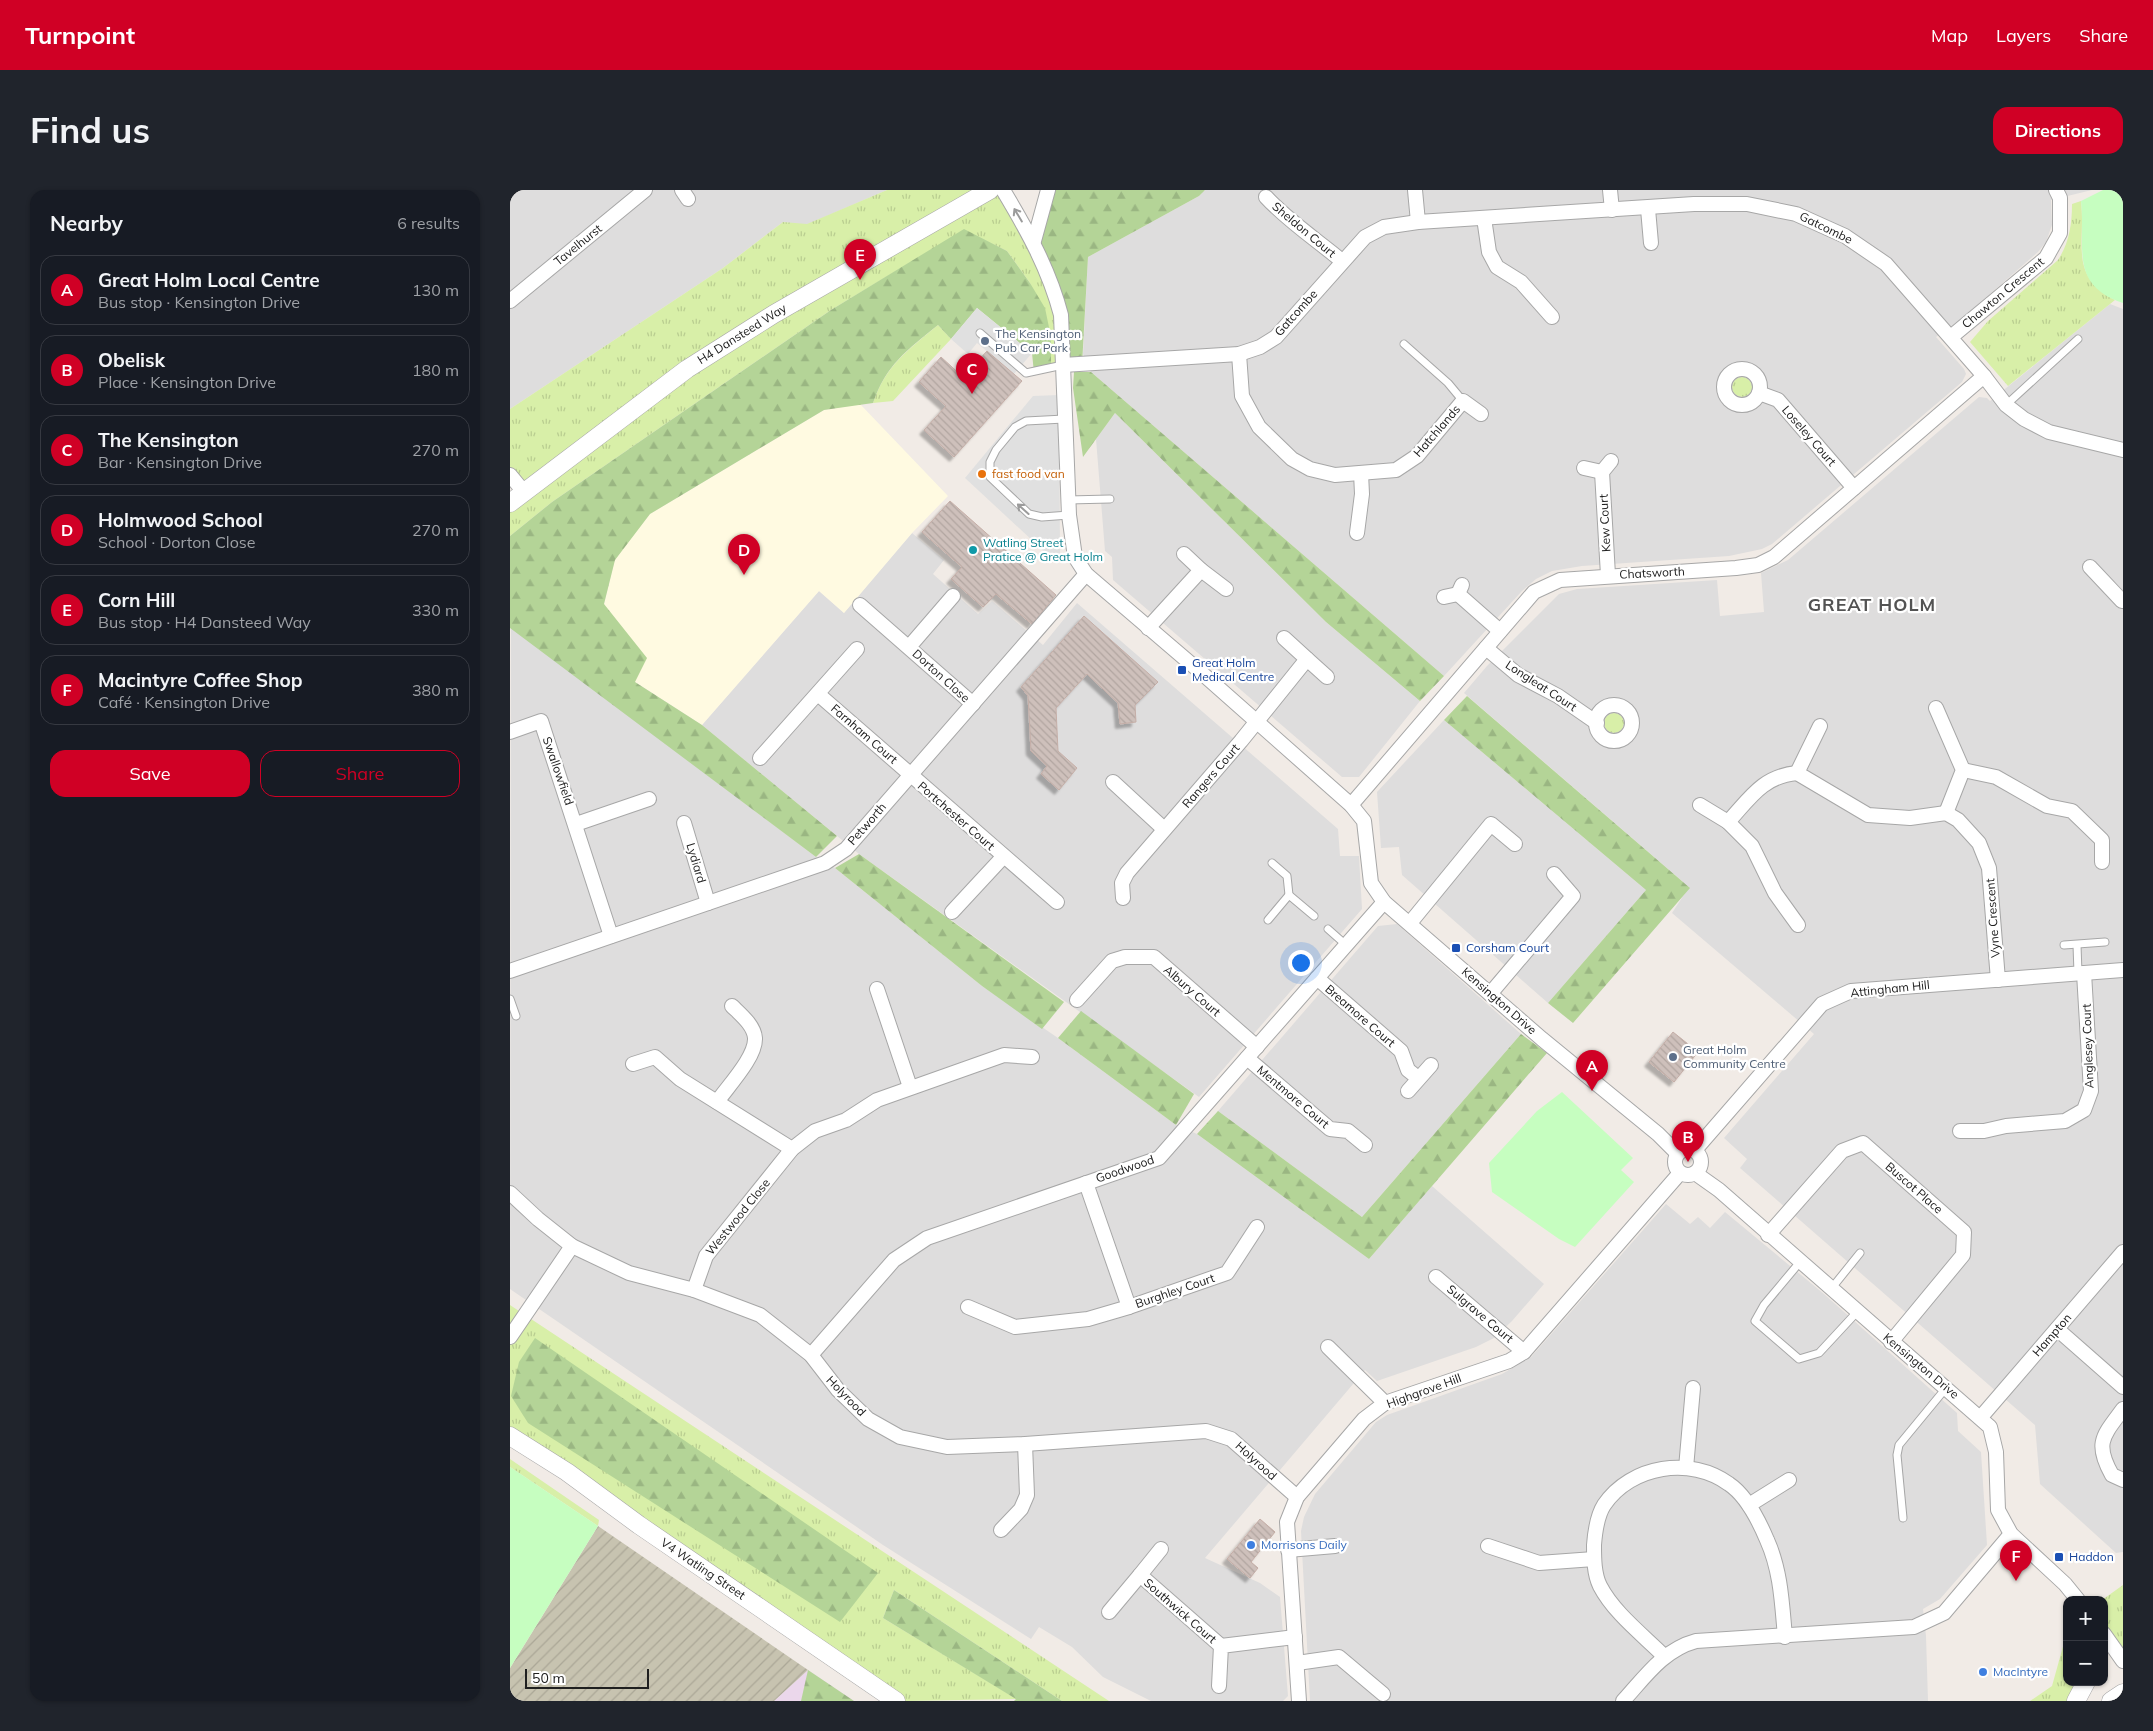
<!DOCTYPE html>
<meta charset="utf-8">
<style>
:root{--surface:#171b24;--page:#20242c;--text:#f1f3f6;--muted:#9ea1a6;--line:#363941;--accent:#d00025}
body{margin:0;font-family:Mulish,sans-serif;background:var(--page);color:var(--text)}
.controls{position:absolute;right:15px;bottom:15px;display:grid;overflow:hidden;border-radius:10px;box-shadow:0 1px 4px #0004}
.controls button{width:45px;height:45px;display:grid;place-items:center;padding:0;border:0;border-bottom:1px solid var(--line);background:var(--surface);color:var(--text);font:25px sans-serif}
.scale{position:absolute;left:15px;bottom:12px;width:124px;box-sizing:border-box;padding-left:5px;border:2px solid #202020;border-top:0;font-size:14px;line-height:18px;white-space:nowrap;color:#202020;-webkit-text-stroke:4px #fff;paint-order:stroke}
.you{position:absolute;left:790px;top:772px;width:18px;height:18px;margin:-12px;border:4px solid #fff;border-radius:50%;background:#1a73e8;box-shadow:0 0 0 8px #1a73e833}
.badge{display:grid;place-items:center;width:32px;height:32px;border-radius:50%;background:var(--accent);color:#fff;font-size:16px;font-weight:700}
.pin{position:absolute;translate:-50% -41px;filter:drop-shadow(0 1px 2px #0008)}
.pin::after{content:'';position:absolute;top:26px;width:18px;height:15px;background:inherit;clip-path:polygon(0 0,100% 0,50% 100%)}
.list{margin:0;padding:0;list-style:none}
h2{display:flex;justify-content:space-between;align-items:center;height:65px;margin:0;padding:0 20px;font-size:21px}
h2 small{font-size:16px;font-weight:400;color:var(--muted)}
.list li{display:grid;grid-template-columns:32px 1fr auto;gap:15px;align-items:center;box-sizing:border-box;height:70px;margin:0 10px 10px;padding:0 10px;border:1px solid var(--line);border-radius:15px}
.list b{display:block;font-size:19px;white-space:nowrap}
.list p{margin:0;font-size:16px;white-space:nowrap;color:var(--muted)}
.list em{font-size:16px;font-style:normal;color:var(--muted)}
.actions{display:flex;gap:10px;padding:15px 20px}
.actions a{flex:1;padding:11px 0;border:1px solid var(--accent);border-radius:15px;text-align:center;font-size:18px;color:var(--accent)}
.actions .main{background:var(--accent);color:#fff}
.map{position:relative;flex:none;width:1613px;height:1511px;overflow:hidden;border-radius:15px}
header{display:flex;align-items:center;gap:30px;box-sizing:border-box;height:70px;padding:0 25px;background:var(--accent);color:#fff}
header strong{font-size:24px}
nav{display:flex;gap:28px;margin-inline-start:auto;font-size:18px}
.intro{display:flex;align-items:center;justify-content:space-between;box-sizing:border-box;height:120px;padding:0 30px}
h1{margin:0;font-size:35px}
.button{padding:12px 22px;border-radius:15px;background:var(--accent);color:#fff;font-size:18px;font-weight:700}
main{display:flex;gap:30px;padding:0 30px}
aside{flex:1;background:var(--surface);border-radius:15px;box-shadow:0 1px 4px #0004}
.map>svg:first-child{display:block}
</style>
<header>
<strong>Turnpoint</strong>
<nav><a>Map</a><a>Layers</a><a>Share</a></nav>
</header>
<div class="intro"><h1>Find us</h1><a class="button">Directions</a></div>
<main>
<aside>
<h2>Nearby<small>6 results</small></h2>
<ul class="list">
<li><span class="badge">A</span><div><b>Great Holm Local Centre</b><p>Bus stop · Kensington Drive</p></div><em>130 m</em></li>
<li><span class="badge">B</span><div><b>Obelisk</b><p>Place · Kensington Drive</p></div><em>180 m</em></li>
<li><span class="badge">C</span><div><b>The Kensington</b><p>Bar · Kensington Drive</p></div><em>270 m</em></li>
<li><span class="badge">D</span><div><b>Holmwood School</b><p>School · Dorton Close</p></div><em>270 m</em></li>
<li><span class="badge">E</span><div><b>Corn Hill</b><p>Bus stop · H4 Dansteed Way</p></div><em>330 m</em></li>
<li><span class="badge">F</span><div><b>Macintyre Coffee Shop</b><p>Café · Kensington Drive</p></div><em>380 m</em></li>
</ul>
<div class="actions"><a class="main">Save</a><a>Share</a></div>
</aside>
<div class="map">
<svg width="1613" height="1511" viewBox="0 0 1613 1511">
<defs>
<pattern id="construction-furrows" width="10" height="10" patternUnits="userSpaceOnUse" patternTransform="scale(1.25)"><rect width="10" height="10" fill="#c7c3b0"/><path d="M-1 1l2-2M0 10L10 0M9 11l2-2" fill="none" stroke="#aba797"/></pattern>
<pattern id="grass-tufts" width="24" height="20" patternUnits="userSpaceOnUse" patternTransform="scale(1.25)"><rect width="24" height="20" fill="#d8efa8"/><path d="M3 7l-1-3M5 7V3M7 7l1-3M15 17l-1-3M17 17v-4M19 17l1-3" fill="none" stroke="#b9cd90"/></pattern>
<pattern id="forest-firs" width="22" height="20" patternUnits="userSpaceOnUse" patternTransform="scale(1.25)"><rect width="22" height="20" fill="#b4d497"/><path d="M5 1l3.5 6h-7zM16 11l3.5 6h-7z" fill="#9ab682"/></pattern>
<pattern id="building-back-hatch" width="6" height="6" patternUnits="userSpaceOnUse" patternTransform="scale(1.25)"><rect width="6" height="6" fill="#cec0bb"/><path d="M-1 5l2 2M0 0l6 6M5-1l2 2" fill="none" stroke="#b1a5a0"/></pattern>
<filter id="shadow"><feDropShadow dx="-4.5" dy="4.5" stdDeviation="1" flood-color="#0004"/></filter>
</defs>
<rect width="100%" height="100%" fill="#f1ebe6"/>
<g fill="#dedddd">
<polygon points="0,0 377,0 296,35 273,32 213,78 0,219"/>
<polygon points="695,0 1582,0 1541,10 1542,35 1536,52 1528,62 1455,126 1426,147 1454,179 1456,184 1452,192 1262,354 1252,359 1219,366 1072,376 1042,381 1026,389 1012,401 934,486 581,182 573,164 578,67 689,6"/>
<polygon points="1600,114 1613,119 1613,1362 1606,1363 1530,1294 1525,1235 1230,978 1237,969 1214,948 1304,844 1162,723 1179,697 954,503 977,476 1049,404 1067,399 1207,390 1210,426 1254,422 1251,383 1278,370 1469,207 1477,208 1480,211"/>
<polygon points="605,223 816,432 910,511 849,587 832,587 603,390 602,367 595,361 586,249"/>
<polygon points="402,343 434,370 423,384 468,424 482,411 533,455 567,413 828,639 830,666 849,666 852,719 689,907 349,664 192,535 309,401 334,423"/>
<polygon points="1,437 306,667 325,678 472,796 548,848 666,935 687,944 859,1069 922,996 1034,1094 1002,1131 984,1148 966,1157 867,1191 855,1180 695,1368 750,1393 770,1407 778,1506 773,1511 641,1511 593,1487 562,1457 529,1437 521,1449 373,1355 0,1099"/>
<polygon points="934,530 1136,700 1038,813 892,685 889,657 871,658 867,602"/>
<polygon points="887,734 1011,844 852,1027 708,921 868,736"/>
<polygon points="1156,1014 1180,1034 1188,1027 1200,1038 1215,1022 1314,1104 1447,1223 1448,1241 1471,1262 1477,1355 1430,1409 1413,1419 1416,1446 1418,1511 800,1511 791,1341 794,1327 805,1304 866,1232 877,1225 992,1184 1021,1167"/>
</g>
<polygon fill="#ebd7eb" points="298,1480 344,1511 264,1511"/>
<polygon fill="#fffae1" points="350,214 438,306 402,343 334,423 309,401 192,535 125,492 94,414 105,369 140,324 314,220"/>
<polygon fill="url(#construction-furrows)" points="88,1336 298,1480 264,1511 0,1511 0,1478"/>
<g fill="url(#grass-tufts)">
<polygon points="377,0 493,0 544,97 553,175 541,178 541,147 520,93 497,61 454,40 321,120 42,312 0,346 0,313 14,302 0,285 0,219 213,78 273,32 297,34"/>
<path d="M1571 11C1576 54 1558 85 1605 110L1498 196 1460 152 1478 131 1548 70C1559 53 1562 35 1562 14Z"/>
<path d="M428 135 441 149 383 211 363 213C376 175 398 160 428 135Z"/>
<circle cx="1232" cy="197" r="10"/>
<circle cx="1104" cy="533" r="10"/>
<polygon points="0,1115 15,1125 599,1511 552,1511 384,1400 373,1428 507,1509 396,1511 301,1453 0,1246"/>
<polygon points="0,1269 89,1330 88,1336 0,1277"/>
<polygon points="1613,1395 1613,1471 1594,1444 1594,1410 1592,1410"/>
<polygon points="1557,1442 1557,1492 1576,1492 1566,1511 1520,1511 1542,1496"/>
</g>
<g fill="url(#forest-firs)">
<polygon points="538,0 695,0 689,6 578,67 572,175 553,175 551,125 524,51"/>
<path d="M454 39 497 61 520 93 535 118 541 147V178L524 183 522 163 467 118 441 149 428 135C397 160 376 175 363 213L314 220 140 324 105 370 94 414 137 468 125 492 192 535 327 646 306 667 0 438V346L42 312 321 120Z"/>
<polygon points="564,182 581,182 934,486 910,511 816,432 605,223 573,267 563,198"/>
<polygon points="957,506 1180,698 1063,833 1038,813 1136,700 934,530"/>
<polygon points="349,664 554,812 532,839 472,796 325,678"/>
<polygon points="571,821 684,904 666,935 548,848"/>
<polygon points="1011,844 1037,863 859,1069 687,944 708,921 852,1027"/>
<polygon points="25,1148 368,1383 330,1432 18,1233 1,1206 9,1172"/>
<polygon points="384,1400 552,1511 504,1511 506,1509 373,1428"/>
<polygon points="298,1480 344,1511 291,1511"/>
</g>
<g fill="#c6fec0">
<path d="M1593 0H1613V113C1558 95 1576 55 1571 11Z"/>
<polygon points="1052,902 1123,968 1111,980 1124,992 1065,1057 1049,1049 982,1002 979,973 1027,921"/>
<polygon points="0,1277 88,1336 0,1478"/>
</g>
<g fill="#e0e0e0">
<polygon points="467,118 522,163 504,184 467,153 458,164 441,149"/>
<polygon points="549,205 550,365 538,365 455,288 523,206"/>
</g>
<g fill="url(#building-back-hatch)" stroke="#c5aea7" filter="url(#shadow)">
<polygon points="477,161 512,191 444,267 414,240 436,216 409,192 431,167 453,187"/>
<polygon points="440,311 546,405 522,434 486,404 473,417 441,389 452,377 412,342"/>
<polygon points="574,426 648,492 625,515 626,532 610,534 608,513 577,484 546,518 548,561 567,578 549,600 531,584 537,576 521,561 518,506 511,497"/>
<polygon points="1163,842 1188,862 1164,892 1139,872"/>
<polygon points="750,1329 765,1342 741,1372 748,1378 740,1388 717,1369"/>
</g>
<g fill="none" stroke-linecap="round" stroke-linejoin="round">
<g stroke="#a7a7a7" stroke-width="9">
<g id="service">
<polyline points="470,143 516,183 553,175"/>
<polyline points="894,154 938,193 953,211"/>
<polyline points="1496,215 1568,149"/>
<polyline points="554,229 516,231 505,237 486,260 480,272 480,287 519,324 532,327 559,325"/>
<polyline points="558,310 600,309"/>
<polyline points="762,673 777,686 779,705"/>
<polyline points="758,730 779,705 804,726"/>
<polyline points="818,739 836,755"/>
<polyline points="1554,755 1595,752"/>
<polyline points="1567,755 1568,783"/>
<polyline points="0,809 6,826"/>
<polyline points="1290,1072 1254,1115 1245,1131 1289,1169 1309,1163 1347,1122"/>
<polyline points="1321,1099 1350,1063"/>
<polyline points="1393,1328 1387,1265 1389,1255 1436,1198"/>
</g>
</g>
<g stroke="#a7a7a7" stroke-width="16">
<g id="minor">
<polyline points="172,0 178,9"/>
<path d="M493 0C517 40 539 79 551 125L559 325 565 367 576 384 694 485 841 615 854 631 861 693 874 712 1032 849 1148 944 1167 963"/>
<polyline points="905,0 908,32"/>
<polyline points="1100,0 1102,20"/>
<path d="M756 7C778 31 807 50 832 71"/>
<polyline points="1138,19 1141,53"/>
<polyline points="974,28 979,62 987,77 1011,92 1042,127"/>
<polyline points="524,51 538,0"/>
<polyline points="0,111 135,0"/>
<polyline points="1441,147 1536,68 1550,43 1550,8 1546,0"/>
<polyline points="729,164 732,206 749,237 782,269 800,279 825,285 886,280 907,266 953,211 971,224"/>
<polyline points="553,175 729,164 750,157 766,147 855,47 874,37 908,32 1184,14 1237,14 1286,24 1335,46 1376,74 1474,186 1496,215 1514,229 1539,242 1613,260"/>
<circle cx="1232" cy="197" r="18"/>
<polyline points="1249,203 1268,210 1344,298"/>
<polyline points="1074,278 1092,282"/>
<polyline points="0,285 14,302"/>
<polyline points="847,343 852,304 851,283"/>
<polyline points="674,364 691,380"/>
<polyline points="1580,377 1612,411"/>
<polyline points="1098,385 1092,282 1101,271"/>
<polyline points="952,395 948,404 990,441"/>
<polyline points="934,407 948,404"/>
<polyline points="350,415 463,514"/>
<polyline points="638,438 691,380 716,399"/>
<polyline points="399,457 443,406"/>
<polyline points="976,458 1008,485 1048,506 1087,533"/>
<polyline points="797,469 817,487"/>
<polyline points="308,504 547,712"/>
<circle cx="1104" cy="533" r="18"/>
<polyline points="1426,518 1453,580 1436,623"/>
<polyline points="1310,536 1287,583 1358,625 1400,628 1436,623 1448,630 1469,653 1479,678 1488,790"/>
<polyline points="0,542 31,531 101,746"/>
<polyline points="250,568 347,459"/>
<polyline points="1453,580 1486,587 1537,616 1562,621 1592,650 1592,672"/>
<polyline points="603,592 654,639"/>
<polyline points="841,615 1024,402 1050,390 1226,378 1248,375 1264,367 1474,186"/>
<path d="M1190 615 1218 632C1240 608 1253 586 1287 583"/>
<polyline points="1218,632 1242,656 1265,703 1288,735"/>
<polyline points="174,633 198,713"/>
<polyline points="66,634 139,609"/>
<polyline points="613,708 612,693 617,683 731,551 797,469 774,448"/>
<polyline points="442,722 493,667"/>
<polyline points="900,733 981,634 1005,654"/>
<polyline points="0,781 315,673 336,659 576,384"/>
<polyline points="807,788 891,861 898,880 908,888"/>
<polyline points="367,799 400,897"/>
<polyline points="980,804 1063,706 1044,684"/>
<polyline points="567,810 602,771 615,767 644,767 747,857"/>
<polyline points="737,868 820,939 838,941 855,955"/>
<polyline points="123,874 145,867 170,889 282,959"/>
<polyline points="898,901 921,875"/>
<path d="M207 912C218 896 246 867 245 848 244 835 230 824 222 816"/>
<polyline points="1450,941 1474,941 1496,936 1555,931 1574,920 1581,901 1574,783"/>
<circle cx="1178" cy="972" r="13"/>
<polyline points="1185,960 1312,814 1341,801 1613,780"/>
<polyline points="1185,983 1209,1000 1480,1237 1486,1262 1488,1320 1501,1344 1555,1394 1568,1410"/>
<polyline points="576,993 619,1117 717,1083 747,1037"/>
<polyline points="0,1003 28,1029 62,1056 119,1083 184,1100 250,1125 301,1165 328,1200 358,1229 390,1247 437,1257 515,1254 696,1241 721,1249 787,1307"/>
<polyline points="1258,1045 1332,961 1353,953 1454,1042 1453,1065 1381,1152"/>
<polyline points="926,1087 1014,1162"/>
<polyline points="184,1100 196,1066 282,959 305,941 336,930 367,910 494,865 522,867"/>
<polyline points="458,1117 505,1137 578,1129 619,1117"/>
<polyline points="1547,1139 1613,1197"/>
<polyline points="0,1147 62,1056"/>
<polyline points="818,1157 875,1213"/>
<polyline points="301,1165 384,1070 417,1048 649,968 874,712"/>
<path d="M1613 1219C1593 1246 1584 1253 1602 1285L1613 1290"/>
<polyline points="1471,1227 1613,1062"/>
<polyline points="1176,1278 1183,1198"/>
<polyline points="1239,1315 1279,1290"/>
<polyline points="491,1340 511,1319 517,1305 515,1254"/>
<polyline points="978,1356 1029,1373 1084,1369"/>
<polyline points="651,1359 630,1385 711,1456"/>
<polyline points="778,1360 825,1356"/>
<polyline points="599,1422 630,1385"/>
<polyline points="1594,1444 1613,1471"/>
<path d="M1154 1466C1133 1445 1104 1423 1090 1396 1084 1384 1084 1368 1084 1355 1085 1342 1087 1326 1094 1315 1121 1275 1181 1266 1219 1294 1237 1306 1249 1331 1257 1350 1271 1381 1272 1414 1275 1447"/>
<polyline points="787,1473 829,1467 873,1504"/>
<polyline points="709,1496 711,1456 785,1447"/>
<polyline points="789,1511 777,1332 787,1307 854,1229 875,1213 999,1171 1014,1162 1170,983"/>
<path d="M1113 1511C1135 1487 1153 1460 1186 1451L1404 1437 1434 1423 1501 1344"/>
</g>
</g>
<g stroke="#a7a7a7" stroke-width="19">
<g id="tertiary">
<polyline points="0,313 177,179 264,124 480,0"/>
<polyline points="0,1246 57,1282 129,1335 386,1511"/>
<polyline points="1566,1511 1576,1492"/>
<polyline points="1601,1511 1613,1503"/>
</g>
</g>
<use href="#service" stroke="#fff" stroke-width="7"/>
<use href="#minor" stroke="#fff" stroke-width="14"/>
<use href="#tertiary" stroke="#fff" stroke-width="18"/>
</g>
<defs><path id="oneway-shaft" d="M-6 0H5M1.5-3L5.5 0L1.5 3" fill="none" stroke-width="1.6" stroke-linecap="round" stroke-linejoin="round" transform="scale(1.25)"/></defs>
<g stroke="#9b9b9b">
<use href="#oneway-shaft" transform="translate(508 25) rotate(-121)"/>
<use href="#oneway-shaft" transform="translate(513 319) rotate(-138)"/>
</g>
<g fill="#5c6f8a" stroke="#fff" stroke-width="2">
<circle cx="475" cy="151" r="5"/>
<circle cx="1163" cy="867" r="5"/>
</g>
<circle fill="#e8710a" stroke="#fff" stroke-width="2" cx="472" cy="284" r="5"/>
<circle fill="#0f9aa8" stroke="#fff" stroke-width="2" cx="463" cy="360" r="5"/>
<g fill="#1a4fb4" stroke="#fff" stroke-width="2">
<rect x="667" y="475" width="10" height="10" rx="2.5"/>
<rect x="941" y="753" width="10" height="10" rx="2.5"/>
<rect x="1544" y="1362" width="10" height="10" rx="2.5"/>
</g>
<g fill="#3f7fe0" stroke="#fff" stroke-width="2">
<circle cx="741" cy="1355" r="5"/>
<circle cx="1473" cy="1482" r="5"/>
</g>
<g text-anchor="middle" stroke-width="4.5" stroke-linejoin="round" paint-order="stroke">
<g font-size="12" fill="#202020" stroke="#fff">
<text transform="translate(1316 38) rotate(26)" y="4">Gatcombe</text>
<text transform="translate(794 40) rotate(40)" y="4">Sheldon Court</text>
<text transform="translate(68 55) rotate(-39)" y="4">Tavelhurst</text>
<text transform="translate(1493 103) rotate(-40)" y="4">Chawton Crescent</text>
<text transform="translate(786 123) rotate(-48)" y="4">Gatcombe</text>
<text transform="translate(232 144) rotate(-32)" y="4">H4 Dansteed Way</text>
<text transform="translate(927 241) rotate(-49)" y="4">Hatchlands</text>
<text transform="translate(1299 246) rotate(49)" y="4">Loseley Court</text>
<text transform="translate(1095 333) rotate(-93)" y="4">Kew Court</text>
<text transform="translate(1142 383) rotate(-3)" y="4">Chatsworth</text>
<text transform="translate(431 486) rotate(42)" y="4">Dorton Close</text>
<text transform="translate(1031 496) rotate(33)" y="4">Longleat Court</text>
<text transform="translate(354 544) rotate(41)" y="4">Farnham Court</text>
<text transform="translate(48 581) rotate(71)" y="4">Swallowfield</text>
<text transform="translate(701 586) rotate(-49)" y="4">Rangers Court</text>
<text transform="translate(446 626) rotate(41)" y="4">Portchester Court</text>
<text transform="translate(357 634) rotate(-49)" y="4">Petworth</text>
<text transform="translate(186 673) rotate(73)" y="4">Lydiard</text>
<text transform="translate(1483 728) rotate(-94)" y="4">Vyne Crescent</text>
<text transform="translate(1380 799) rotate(-6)" y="4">Attingham Hill</text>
<text transform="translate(682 801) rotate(41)" y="4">Albury Court</text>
<text transform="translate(989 811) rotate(41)" y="4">Kensington Drive</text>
<text transform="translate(850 826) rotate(41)" y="4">Breamore Court</text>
<text transform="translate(1578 856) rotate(-92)" y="4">Anglesey Court</text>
<text transform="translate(783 907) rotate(40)" y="4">Mentmore Court</text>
<text transform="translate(615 979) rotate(-19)" y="4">Goodwood</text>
<text transform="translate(1404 998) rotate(41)" y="4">Buscot Place</text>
<text transform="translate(228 1027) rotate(-51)" y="4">Westwood Close</text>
<text transform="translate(665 1101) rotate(-19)" y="4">Burghley Court</text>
<text transform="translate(970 1124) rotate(40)" y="4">Sulgrave Court</text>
<text transform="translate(1542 1145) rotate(-49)" y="4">Hampton</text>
<text transform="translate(1411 1176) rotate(40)" y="4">Kensington Drive</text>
<text transform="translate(914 1201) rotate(-20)" y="4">Highgrove Hill</text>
<text transform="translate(336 1206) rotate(46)" y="4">Holyrood</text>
<text transform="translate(746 1271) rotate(42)" y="4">Holyrood</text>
<text transform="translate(193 1379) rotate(34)" y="4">V4 Watling Street</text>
<text transform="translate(670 1421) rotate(41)" y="4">Southwick Court</text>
</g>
<g font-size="12" fill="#4e5e75" stroke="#fff" text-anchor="start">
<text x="485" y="148">The Kensington<tspan x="485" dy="14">Pub Car Park</tspan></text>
<text x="1173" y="864">Great Holm<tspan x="1173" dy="14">Community Centre</tspan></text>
</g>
<g font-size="12" fill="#c56008" stroke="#fff" text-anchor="start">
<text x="482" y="288">fast food van</text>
</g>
<g font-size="12" fill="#0d838f" stroke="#fff" text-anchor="start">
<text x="473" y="357">Watling Street<tspan x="473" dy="14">Pratice @ Great Holm</tspan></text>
</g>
<g font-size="12" fill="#164399" stroke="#fff" text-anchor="start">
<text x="682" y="477">Great Holm<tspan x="682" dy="14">Medical Centre</tspan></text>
<text x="956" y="762">Corsham Court</text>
<text x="1559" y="1371">Haddon</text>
</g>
<g font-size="12" fill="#366cbe" stroke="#fff" text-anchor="start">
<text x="751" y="1359">Morrisons Daily</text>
<text x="1483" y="1486">MacIntyre</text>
</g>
<g font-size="18" font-weight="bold" letter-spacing="1" fill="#535353" stroke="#fff">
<text x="1362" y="421">GREAT HOLM</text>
</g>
</g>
</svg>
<div class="controls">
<button>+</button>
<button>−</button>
</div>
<div class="scale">50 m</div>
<div class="you"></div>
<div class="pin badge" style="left:1082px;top:901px">A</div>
<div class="pin badge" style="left:1178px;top:972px">B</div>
<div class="pin badge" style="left:462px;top:204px">C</div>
<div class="pin badge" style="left:234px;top:385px">D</div>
<div class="pin badge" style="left:350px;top:90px">E</div>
<div class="pin badge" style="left:1506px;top:1391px">F</div>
</div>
</main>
